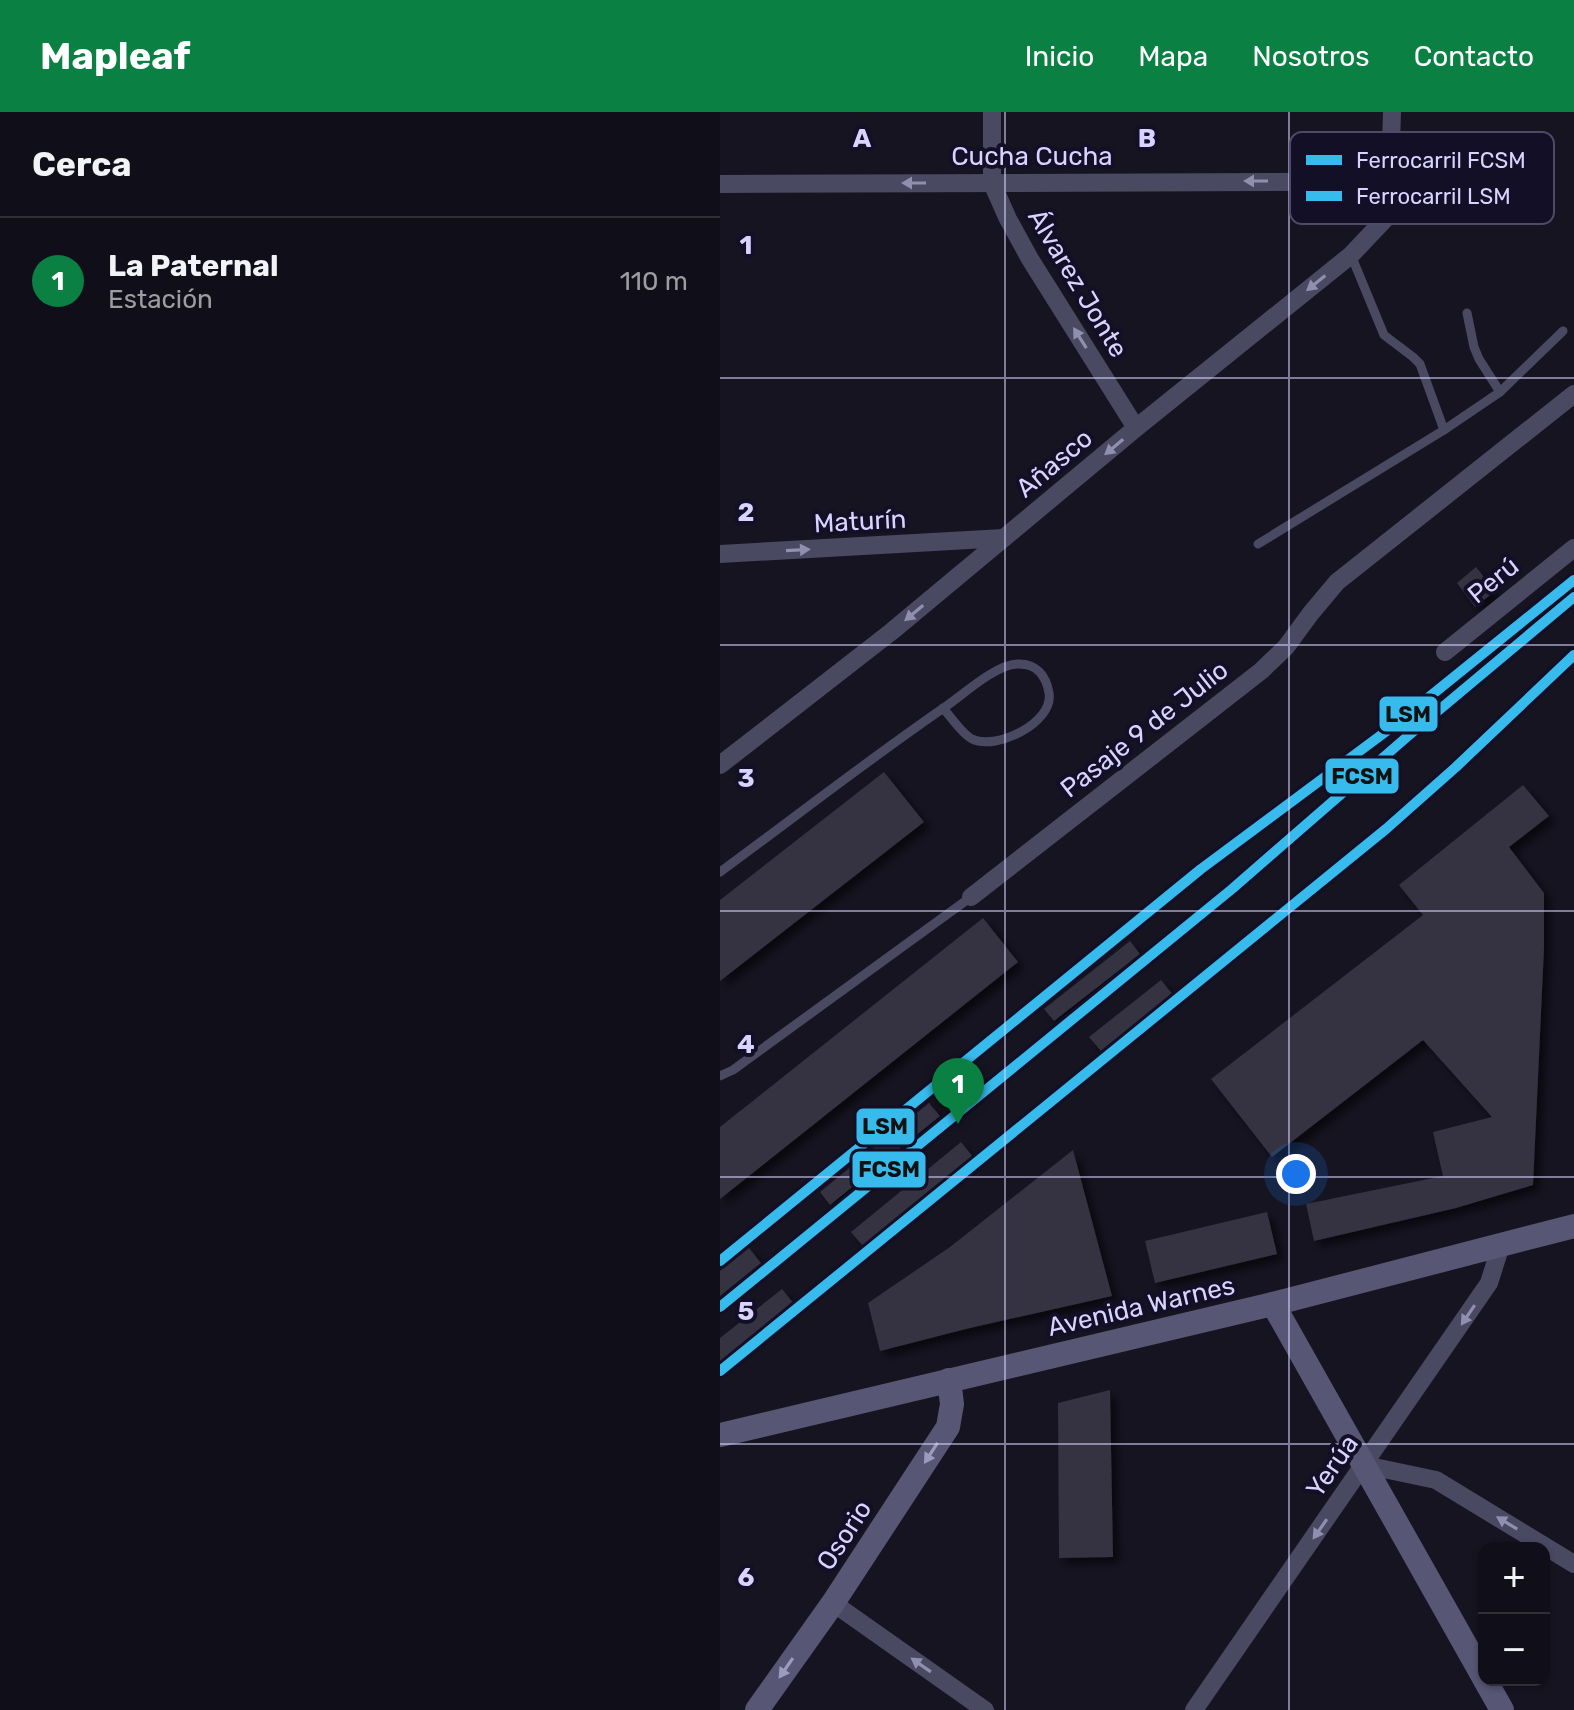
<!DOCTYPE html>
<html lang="es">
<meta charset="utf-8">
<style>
:root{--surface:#100f19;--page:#1e1d26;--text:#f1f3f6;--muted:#9c9ca2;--line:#302f38;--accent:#0b8043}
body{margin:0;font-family:Rubik,sans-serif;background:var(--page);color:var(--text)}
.controls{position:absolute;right:24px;bottom:24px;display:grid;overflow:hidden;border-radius:16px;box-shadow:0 2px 6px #0004}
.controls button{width:72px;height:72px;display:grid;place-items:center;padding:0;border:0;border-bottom:2px solid var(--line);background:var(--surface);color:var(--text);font:40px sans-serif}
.you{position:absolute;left:576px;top:1062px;width:28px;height:28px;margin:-20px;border:6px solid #fff;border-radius:50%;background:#1a73e8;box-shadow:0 0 0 12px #1a73e833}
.badge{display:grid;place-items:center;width:52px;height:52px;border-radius:50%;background:var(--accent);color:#fff;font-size:26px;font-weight:700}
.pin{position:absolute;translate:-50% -66px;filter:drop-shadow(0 2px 4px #0008)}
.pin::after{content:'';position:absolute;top:42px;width:28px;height:24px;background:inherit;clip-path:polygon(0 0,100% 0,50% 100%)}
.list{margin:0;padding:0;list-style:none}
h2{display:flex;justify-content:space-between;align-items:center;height:104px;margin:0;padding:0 32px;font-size:34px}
h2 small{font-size:26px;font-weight:400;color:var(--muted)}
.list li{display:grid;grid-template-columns:52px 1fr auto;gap:24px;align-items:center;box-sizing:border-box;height:128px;padding:0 32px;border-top:2px solid var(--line)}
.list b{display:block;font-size:30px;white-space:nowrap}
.list p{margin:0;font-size:26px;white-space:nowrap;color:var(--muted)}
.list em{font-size:26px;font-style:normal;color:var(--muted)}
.map{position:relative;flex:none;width:854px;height:1598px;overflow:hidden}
header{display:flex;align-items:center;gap:48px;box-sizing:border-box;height:112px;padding:0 40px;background:var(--accent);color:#fff}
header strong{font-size:38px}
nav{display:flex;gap:44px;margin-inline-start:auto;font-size:28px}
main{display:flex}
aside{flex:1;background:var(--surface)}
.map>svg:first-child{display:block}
</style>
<header>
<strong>Mapleaf</strong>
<nav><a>Inicio</a><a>Mapa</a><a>Nosotros</a><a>Contacto</a></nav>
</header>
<main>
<aside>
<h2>Cerca<small></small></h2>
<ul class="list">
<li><span class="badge">1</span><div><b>La Paternal</b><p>Estación</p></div><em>110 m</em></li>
</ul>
</aside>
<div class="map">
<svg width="854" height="1598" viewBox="0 0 854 1598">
<defs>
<filter id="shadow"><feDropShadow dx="6" dy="6" stdDeviation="4" flood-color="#0009"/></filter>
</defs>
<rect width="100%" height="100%" fill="#161421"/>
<g fill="#343243" filter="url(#shadow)">
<polygon points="756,455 775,479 755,495 737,471"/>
<polygon points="164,660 204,710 0,869 0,788"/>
<polygon points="803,673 829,704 789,735 824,781 824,836 813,1073 736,1096 594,1129 586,1092 723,1064 713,1020 772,1005 703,928 552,1045 491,967 703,803 679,773"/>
<polygon points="263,806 298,850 0,1087 0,1015"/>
<polygon points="410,829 420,842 334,909 324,897"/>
<polygon points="441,868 453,883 381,939 369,925"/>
<polygon points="209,991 220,1004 110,1093 100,1080"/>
<polygon points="241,1030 253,1045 143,1134 131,1120"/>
<polygon points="353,1038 392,1184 250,1216 160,1239 148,1191 230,1135"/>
<polygon points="547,1100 557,1142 435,1171 425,1129"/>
<polygon points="29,1136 41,1151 0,1184 0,1159"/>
<polygon points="62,1177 74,1192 0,1251 0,1226"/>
<polygon points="390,1278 393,1445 339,1446 338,1291"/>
</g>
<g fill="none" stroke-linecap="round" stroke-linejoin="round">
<g stroke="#4a4962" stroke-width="9">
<polyline points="747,201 754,235 759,247 780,280"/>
<polyline points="724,318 780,280 843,219"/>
<polyline points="538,432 724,318 700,252 693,245 664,223 631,143"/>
<path d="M0 760C75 705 148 648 225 595 244 582 275 553 297 552 316 551 326 563 329 581 334 610 277 639 252 627 243 623 230 604 223 596"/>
<polyline points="0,964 13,958 251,785"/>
</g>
<g stroke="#4a4962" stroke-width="18">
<polyline points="272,0 272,71 288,107 310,147 416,316"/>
<polyline points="0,72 817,69"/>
<polyline points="0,442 284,426"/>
<polyline points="725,540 854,436"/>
<polyline points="0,653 171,520 416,316 631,143 666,106 670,68 672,0"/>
<polyline points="251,785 541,559 566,535 591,501 617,470 854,282"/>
<polyline points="645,1353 716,1368 854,1452"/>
<polyline points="113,1491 265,1598"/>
<polyline points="474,1598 769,1171 781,1133"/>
</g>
<g stroke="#575674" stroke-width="24">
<polyline points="553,1192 764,1566"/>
<polyline points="0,1323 553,1192 854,1114"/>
<polyline points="765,1568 782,1598"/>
<polyline points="37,1598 113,1491 228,1315 232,1292 229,1268"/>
</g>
<g stroke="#130f26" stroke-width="16">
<polyline id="rail-1" points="0,1195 512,777 688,624 854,485"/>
</g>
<g stroke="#130f26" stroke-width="16">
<g id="rail-2">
<polyline points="0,1149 481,757 672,615 854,468"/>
<polyline points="0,1259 666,717 736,655 854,543"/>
</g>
</g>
<use href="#rail-1" stroke="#37bbed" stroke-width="10"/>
<use href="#rail-2" stroke="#37bbed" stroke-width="10"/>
</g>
<defs><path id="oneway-solid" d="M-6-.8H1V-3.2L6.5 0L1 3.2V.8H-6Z" transform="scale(2)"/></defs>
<g fill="#928eb0">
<use href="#oneway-solid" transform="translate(536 69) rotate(180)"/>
<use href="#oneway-solid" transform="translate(194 71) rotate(180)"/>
<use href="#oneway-solid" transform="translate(596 171) rotate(141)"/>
<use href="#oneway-solid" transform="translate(360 226) rotate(-122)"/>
<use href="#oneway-solid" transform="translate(394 335) rotate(140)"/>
<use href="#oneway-solid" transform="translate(78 438) rotate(-3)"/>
<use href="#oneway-solid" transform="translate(194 501) rotate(140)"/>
<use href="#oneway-solid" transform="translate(748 1203) rotate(124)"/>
<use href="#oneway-solid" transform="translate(787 1411) rotate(-149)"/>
<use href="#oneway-solid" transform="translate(600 1417) rotate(125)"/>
<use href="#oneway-solid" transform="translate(201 1553) rotate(-145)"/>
</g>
<g fill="#9e9bc0">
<use href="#oneway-solid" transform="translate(211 1341) rotate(123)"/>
<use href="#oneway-solid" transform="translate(66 1556) rotate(125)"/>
</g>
<path fill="none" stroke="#d9d4ff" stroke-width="2" stroke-opacity="0.55" d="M285 0V1598M569 0V1598M0 266H854M0 533H854M0 799H854M0 1065H854M0 1332H854"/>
<g text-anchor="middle" stroke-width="8" stroke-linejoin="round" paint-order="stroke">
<g font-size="26" fill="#d9d4ff" stroke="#130f26">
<text x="312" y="53">Cucha Cucha</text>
<text transform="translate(358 171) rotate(59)" y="9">Álvarez Jonte</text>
<text transform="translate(334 351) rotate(-40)" y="9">Añasco</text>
<text transform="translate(140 409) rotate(-3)" y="9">Maturín</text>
<text transform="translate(773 468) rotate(-39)" y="9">Perú</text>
<text transform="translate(424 617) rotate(-38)" y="9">Pasaje 9 de Julio</text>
<text transform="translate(421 1194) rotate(-13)" y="9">Avenida Warnes</text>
<text transform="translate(612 1354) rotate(-55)" y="9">Yerúa</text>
<text transform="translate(124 1423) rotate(-57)" y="9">Osorio</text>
</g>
</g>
<rect x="570" y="20" width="264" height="92" rx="12" fill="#130f26" stroke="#4e4a67" stroke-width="2"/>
<rect x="586" y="43" width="36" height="10" fill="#37bbed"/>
<rect x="586" y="79" width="36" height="10" fill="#37bbed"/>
<g font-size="22" fill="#d9d4ff">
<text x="636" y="56">Ferrocarril FCSM</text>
<text x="636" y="92">Ferrocarril LSM</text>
</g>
<g font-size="26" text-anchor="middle" font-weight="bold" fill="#d9d4ff" stroke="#130f26" stroke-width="8" stroke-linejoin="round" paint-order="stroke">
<text x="142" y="35">A</text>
<text x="427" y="35">B</text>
<text x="26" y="142">1</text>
<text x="26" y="409">2</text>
<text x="26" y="675">3</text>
<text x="26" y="941">4</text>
<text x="26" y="1208">5</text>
<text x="26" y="1474">6</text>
</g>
<g stroke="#130f26" stroke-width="3">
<rect x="658" y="583" width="61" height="38" rx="8" fill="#37bbed"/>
<rect x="604" y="645" width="76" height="38" rx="8" fill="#37bbed"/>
<rect x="135" y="995" width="61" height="39" rx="8" fill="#37bbed"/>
<rect x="131" y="1038" width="76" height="39" rx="8" fill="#37bbed"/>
</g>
<g font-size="22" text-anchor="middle" font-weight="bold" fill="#111">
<text x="688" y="610">LSM</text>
<text x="642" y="672">FCSM</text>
<text x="165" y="1022">LSM</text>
<text x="169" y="1065">FCSM</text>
</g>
</svg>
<div class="controls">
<button>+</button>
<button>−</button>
</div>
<div class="you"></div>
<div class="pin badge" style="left:238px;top:1012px">1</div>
</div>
</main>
